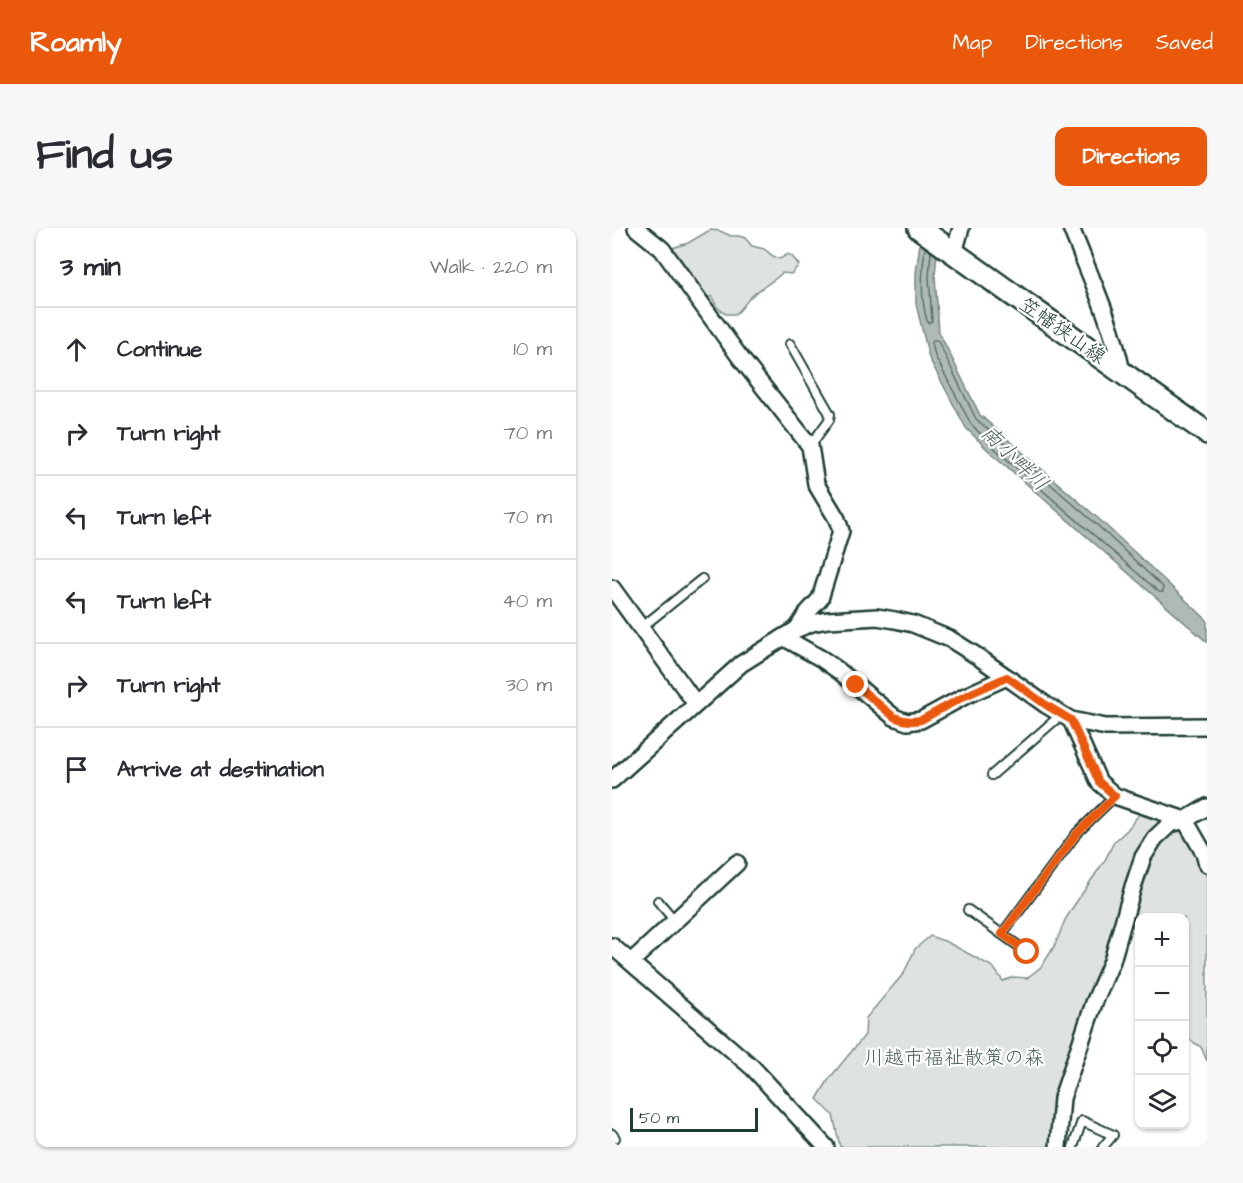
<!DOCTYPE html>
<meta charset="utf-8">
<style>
:root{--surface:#fff;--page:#f7f7f7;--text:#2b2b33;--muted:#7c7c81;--line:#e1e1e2;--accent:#ea580c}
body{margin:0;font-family:"Architects Daughter","Klee One",sans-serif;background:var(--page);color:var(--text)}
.controls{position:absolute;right:18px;bottom:18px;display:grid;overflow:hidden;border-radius:12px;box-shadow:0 2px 4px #0004}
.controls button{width:54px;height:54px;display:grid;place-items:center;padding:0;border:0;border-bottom:2px solid var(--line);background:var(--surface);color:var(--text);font:30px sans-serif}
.scale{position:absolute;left:18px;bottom:15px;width:128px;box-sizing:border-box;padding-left:6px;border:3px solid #1f3d34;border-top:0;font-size:16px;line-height:21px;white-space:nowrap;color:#1f3d34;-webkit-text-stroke:4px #fff;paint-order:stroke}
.stop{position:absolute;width:18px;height:18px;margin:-14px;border:4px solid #ea580c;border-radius:50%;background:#fff}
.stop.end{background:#ea580c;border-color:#fff;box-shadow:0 2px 6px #0008}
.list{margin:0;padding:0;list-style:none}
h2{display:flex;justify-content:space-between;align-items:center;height:78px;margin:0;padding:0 24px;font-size:26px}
h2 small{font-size:20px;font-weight:400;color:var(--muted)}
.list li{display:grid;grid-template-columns:39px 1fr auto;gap:18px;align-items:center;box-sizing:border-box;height:84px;padding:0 24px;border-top:2px solid var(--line)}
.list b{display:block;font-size:22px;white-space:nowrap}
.list em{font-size:20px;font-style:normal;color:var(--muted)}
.icon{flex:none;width:33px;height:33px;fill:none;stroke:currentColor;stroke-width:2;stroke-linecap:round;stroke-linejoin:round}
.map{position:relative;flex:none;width:595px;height:919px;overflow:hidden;border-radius:12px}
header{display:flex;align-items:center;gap:36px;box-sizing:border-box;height:84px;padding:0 30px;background:var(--accent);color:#fff}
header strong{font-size:28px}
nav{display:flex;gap:33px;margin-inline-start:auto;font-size:21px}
.intro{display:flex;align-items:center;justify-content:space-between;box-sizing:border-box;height:144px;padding:0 36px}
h1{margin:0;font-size:42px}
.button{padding:15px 27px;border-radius:12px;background:var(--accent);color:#fff;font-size:21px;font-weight:700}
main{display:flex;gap:36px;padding:0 36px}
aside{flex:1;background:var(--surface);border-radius:12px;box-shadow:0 2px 4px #0004}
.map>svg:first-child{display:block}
</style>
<header>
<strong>Roamly</strong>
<nav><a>Map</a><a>Directions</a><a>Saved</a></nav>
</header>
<div class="intro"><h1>Find us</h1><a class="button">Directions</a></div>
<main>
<aside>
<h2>3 min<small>Walk · 220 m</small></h2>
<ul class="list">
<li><svg class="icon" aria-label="ahead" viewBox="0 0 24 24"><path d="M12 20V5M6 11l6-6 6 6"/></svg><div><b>Continue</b></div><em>10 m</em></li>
<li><svg class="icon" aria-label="right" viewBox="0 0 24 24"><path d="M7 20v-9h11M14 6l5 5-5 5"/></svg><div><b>Turn right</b></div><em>70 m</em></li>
<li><svg class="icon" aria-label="left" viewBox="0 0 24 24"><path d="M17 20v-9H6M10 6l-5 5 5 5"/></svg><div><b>Turn left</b></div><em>70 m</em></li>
<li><svg class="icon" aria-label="left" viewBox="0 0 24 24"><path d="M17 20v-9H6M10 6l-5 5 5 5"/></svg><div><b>Turn left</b></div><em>40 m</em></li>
<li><svg class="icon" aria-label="right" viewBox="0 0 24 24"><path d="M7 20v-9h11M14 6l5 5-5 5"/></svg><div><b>Turn right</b></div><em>30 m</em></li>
<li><svg class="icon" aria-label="arrive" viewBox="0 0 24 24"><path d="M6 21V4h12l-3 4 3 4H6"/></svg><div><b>Arrive at destination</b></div></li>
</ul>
</aside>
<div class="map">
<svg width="595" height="919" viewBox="0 0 595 919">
<rect width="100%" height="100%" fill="#fff"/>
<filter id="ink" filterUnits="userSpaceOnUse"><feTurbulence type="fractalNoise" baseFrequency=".0167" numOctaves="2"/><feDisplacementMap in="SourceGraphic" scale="12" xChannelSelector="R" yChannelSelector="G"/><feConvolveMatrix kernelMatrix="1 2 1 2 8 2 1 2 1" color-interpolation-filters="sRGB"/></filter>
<g filter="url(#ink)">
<g fill="#dee3e2" stroke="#7e908b" stroke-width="1.5">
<path d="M98 2 108 3 119 8H127L133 10 140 18 152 21 161 28 168 31 176 26 180 28 187 37 179 46 170 45C160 55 145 61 136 72 132 76 129 83 123 86 122 86 115 86 114 86L105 79 100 69H94L82 54 75 43 69 38 57 21 76 15Z"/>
<polygon points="528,585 537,587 549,594 571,600 581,620 592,644 595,646 595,833 589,819 573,809 572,690 528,690 527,705 517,694 441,919 228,919 221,887 205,871 217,851 253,807 254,790 292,745 303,721 318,708 335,714 381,739 391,753 401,749 415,750 430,738 443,717 453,692 461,679 493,632 502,614 515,602"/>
</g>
<polygon fill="#afbab7" stroke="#758883" stroke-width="1.5" points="310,0 327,0 323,48 327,104 368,187 488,292 595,392 595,414 377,223 354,200 317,130 304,76 304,45"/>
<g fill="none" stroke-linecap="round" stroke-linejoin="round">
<g stroke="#596f68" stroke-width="1.5">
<path d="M313 19C310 46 308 67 315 93L317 95 320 93 317 48 319 23"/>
<polygon points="321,112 324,112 326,113 364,191 484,296 551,359 551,364 547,364 381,219 359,196 323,128 320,115"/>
</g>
<g stroke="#1f3d34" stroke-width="12">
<g id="lane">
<polyline points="178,116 218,186 217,192 198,218"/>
<polyline points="30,399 90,351"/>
<polyline points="380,547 450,486"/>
<polyline points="46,673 63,693"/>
<polyline points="356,682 415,724"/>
<polyline points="390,706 465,605 503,568"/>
<polyline points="0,906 3,910"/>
<polyline points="461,919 470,893 501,907 491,919"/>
</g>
</g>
<g stroke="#1f3d34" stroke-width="20">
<g id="street">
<polyline points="24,0 50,21 127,128 198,218 204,256 225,291 229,303 208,371 196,384 185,401"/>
<path d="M459 0C478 48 500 94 510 144"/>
<polyline points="342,25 349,0"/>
<polyline points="0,360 84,476"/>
<polyline points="171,409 210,431 227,443 282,489 295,494 309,492 353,468 395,449"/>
<polyline points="459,492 487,554 503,568 573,592"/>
<polyline points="0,552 129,436 185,401 200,395 216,392 265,389 283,392 301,396 338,411 365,428 434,477 459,492 494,499 595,498"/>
<polyline points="595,579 573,592 592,625 595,636"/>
<polyline points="0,718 141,840 214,919"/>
<polyline points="19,734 125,635"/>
<polyline points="446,919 450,870 482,775 500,733 521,659 531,629 543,610 558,596 573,592"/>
</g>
</g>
<g stroke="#1f3d34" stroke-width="26">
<polyline id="secondary" points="307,0 595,205"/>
</g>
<use href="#lane" stroke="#fff" stroke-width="8"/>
<use href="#street" stroke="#fff" stroke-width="15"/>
<use href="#secondary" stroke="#fff" stroke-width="21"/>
</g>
</g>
<g fill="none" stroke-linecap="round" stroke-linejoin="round" filter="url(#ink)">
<path stroke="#ea580c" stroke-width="8" d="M244 457 282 489C291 493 299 494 309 492L353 468 395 449 434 477 459 492 487 554 503 568 465 605 390 706 415 724"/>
</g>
<g text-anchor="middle" stroke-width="4.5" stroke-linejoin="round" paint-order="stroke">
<g font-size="20" fill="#1f3d34" stroke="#fff">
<text transform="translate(451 102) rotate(35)" y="7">笠幡狭山線</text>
</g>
<g font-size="20" fill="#455e57" stroke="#fff">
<text x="342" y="836">川越市福祉散策の森</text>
</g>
<g font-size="21" font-style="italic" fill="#4a625b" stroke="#fff">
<text transform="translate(403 230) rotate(44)" y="7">南小畔川</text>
</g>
</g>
</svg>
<div class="controls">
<button>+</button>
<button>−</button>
<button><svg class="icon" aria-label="locate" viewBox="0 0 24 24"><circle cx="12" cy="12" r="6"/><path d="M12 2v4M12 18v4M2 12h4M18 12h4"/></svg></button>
<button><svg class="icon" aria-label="layers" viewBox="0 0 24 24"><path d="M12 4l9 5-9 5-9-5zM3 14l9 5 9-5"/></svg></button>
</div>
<div class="scale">50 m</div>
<div class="stop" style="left:415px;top:724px"></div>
<div class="stop end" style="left:244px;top:457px"></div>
</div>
</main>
